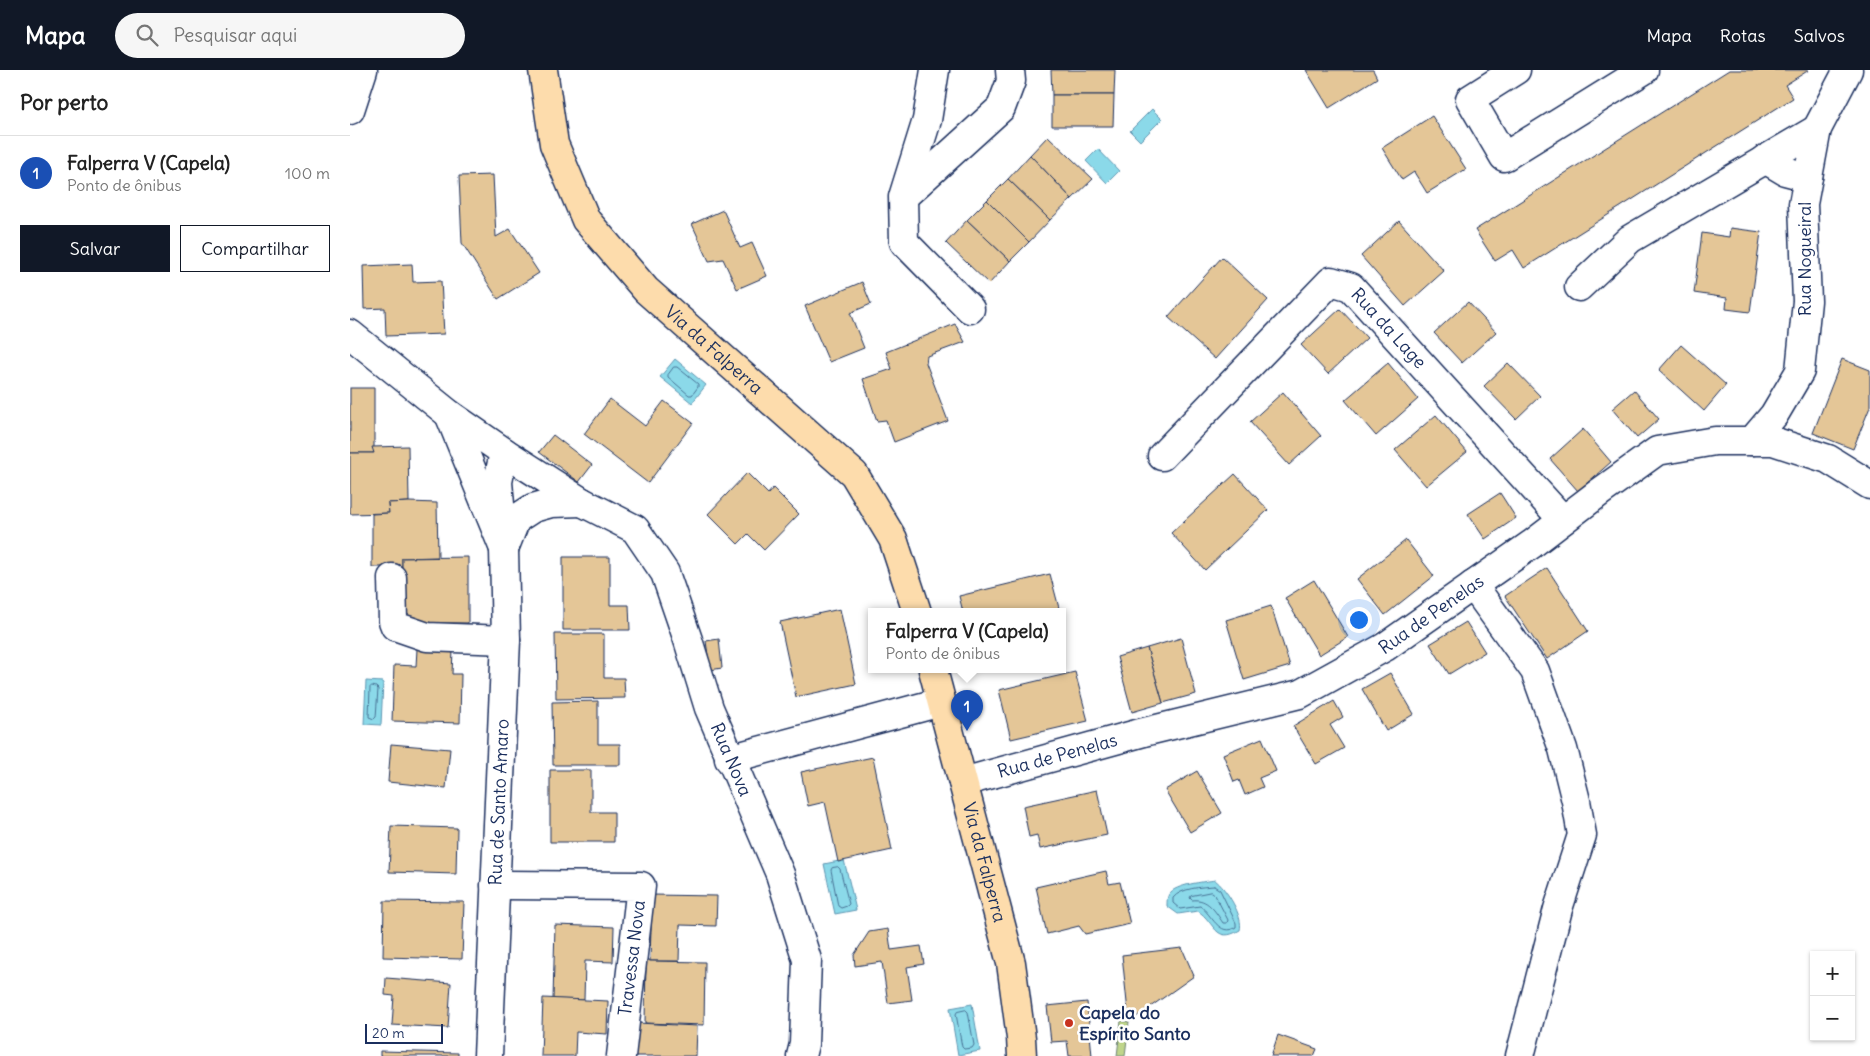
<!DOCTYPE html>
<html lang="pt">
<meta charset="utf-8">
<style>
:root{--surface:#fff;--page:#f6f6f6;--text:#222;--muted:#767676;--line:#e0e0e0;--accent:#111827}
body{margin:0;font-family:Delius,sans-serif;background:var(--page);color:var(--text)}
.controls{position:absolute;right:15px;bottom:15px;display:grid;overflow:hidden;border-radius:0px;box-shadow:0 1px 4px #0004}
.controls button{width:45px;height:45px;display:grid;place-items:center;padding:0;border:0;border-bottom:1px solid var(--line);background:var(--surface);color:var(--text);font:25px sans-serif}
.scale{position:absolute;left:15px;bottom:12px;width:78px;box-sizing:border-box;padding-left:5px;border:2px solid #1b2f5e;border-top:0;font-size:14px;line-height:18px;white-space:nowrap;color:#1b2f5e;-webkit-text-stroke:4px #fff;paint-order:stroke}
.you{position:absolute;left:1008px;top:549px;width:18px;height:18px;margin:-12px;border:4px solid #fff;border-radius:50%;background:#1a73e8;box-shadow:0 0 0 8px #1a73e833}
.badge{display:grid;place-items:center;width:32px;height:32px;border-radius:50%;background:var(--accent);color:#fff;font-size:16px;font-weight:700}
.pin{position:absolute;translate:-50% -41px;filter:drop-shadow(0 1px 2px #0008)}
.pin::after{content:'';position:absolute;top:26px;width:18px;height:15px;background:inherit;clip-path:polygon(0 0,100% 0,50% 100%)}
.popup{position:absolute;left:518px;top:538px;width:198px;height:65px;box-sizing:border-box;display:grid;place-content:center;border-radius:0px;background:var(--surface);filter:drop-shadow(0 1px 4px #0005);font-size:16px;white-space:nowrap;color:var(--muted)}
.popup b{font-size:19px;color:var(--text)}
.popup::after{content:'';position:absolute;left:50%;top:100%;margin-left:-10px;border:10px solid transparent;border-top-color:var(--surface)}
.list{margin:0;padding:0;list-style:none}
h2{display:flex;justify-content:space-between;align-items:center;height:65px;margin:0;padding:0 20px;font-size:21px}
h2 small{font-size:16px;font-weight:400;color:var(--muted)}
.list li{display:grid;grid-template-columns:32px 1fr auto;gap:15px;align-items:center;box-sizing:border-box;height:75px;padding:0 20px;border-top:1px solid var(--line)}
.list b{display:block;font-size:19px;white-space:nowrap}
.list p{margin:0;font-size:16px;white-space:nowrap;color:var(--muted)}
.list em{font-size:16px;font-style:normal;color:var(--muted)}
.actions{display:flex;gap:10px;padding:15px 20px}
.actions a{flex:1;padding:11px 0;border:1px solid var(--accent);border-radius:0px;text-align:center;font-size:18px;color:var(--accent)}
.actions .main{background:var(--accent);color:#fff}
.icon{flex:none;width:28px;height:28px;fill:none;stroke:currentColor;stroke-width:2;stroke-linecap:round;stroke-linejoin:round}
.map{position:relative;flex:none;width:1520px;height:986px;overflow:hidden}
header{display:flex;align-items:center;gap:30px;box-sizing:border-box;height:70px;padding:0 25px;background:var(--accent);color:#fff}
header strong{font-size:24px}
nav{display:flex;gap:28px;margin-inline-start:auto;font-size:18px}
.search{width:350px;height:45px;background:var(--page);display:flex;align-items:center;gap:12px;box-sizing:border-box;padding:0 18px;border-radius:28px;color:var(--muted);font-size:19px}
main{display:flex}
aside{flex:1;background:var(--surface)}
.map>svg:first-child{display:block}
</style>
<header>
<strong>Mapa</strong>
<div class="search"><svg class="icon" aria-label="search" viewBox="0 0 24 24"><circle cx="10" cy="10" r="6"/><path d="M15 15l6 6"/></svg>Pesquisar aqui</div>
<nav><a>Mapa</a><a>Rotas</a><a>Salvos</a></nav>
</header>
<main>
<aside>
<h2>Por perto<small></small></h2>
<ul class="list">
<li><span class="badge" style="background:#1a4fb4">1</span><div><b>Falperra V (Capela)</b><p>Ponto de ônibus</p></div><em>100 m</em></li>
</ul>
<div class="actions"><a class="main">Salvar</a><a>Compartilhar</a></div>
</aside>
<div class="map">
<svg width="1520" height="986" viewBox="0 0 1520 986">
<rect width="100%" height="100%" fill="#fff"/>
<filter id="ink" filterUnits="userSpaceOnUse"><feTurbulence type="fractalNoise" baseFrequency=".02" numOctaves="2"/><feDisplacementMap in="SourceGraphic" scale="10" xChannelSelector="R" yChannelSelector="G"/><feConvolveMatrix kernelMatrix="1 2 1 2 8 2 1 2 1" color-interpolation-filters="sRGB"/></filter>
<g filter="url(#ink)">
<polygon fill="#bfd58b" stroke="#6d8274" points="771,951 779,952 775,986 767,986"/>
<g fill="#8bd9e9" stroke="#5e95b1">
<polygon points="802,39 812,49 790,71 780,61"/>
<polygon points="748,79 769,101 757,113 736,91"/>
<polygon points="325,289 356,315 342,333 310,307"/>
<polygon points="16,611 33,612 31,655 14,654"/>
<polygon points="494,790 506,840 485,844 474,794"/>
<path d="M865 810C876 818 894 847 890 860 865 875 865 852 848 841L828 844 817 836C817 831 817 827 819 824 826 814 854 812 865 810Z"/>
<polygon points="622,934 630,981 608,985 600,938"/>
</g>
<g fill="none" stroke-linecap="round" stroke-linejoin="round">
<g stroke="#487396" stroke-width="1">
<polygon points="324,297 327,297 348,314 348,317 342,325 339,325 318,307 318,305"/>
<polygon points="22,616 26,617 28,619 26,647 24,649 19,647 20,618"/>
<polygon points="488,797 490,799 499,834 497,836 491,838 488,836 481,800 482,798"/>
<path d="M864 816 870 820 886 853V857C869 868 862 844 850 836L830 839 823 833V828C831 818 851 817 864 816Z"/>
<path d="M861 822 865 825 878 850 877 853H873C865 841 858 828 842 830L840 828 841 826Z"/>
<polygon points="616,940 618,942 624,975 622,978 614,979 612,977 606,944 607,942"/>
</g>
</g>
<g fill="#e4c697" stroke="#1b2f5e">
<polygon points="701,0 765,0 764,25 702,25"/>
<polygon points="956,0 1023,0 1027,8 979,38"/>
<polygon points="1379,0 1459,0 1435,15 1443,28 1174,198 1163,180 1145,191 1125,160"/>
<polygon points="702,25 764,25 763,56 702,56"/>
<polygon points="1082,46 1116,99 1077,123 1064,102 1052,110 1032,78"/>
<polygon points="698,66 743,109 722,129 680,85"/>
<polygon points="680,85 722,129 700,150 658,109"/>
<polygon points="143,105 146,167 160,159 189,203 148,229 112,173 109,106"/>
<polygon points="658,109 700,150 679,172 637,130"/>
<polygon points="637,130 679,172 660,191 617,150"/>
<polygon points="373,140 390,178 402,173 417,206 387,219 373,189 359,191 342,154"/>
<polygon points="617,150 660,191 639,214 596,173"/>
<polygon points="1049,151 1094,201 1055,236 1011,186"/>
<polygon points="1380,158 1411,162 1400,242 1376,239 1377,228 1344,223 1352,163 1379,167"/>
<polygon points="872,187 918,230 865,289 818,247"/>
<polygon points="62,194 63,212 91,211 94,264 36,266 35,238 14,239 13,196"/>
<polygon points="512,212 521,234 500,243 514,278 479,292 455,236"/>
<polygon points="1118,232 1146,262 1112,293 1084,263"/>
<polygon points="990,239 1017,268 978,304 951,275"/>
<polygon points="605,254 615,272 577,286 576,293 598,351 544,372 536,350 527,351 513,309 542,299 536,282"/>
<polygon points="1331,275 1376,315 1354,341 1309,300"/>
<polygon points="1492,289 1520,300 1520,337 1503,379 1463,363"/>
<polygon points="1038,293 1068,329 1026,366 995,330"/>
<polygon points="1158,293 1190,326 1166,349 1134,316"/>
<rect x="0" y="318" width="24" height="65"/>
<polygon points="1284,320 1309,349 1287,368 1262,339"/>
<polygon points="933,322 971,366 939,395 900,352"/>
<polygon points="260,329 295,356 314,331 343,353 298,413 234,364"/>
<polygon points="1086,345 1117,382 1076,416 1045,380"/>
<polygon points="1233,359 1261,392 1228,421 1200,389"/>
<polygon points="203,365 242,395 229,412 189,382"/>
<polygon points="58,376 59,432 38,433 39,443 0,444 0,383 24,383 22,377"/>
<polygon points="397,403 418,424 423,418 449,444 414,480 398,464 388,474 358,444"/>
<polygon points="885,404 918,440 855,500 821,463"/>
<polygon points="1150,423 1166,448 1135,469 1118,444"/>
<polygon points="59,432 87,433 88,487 52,488 52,497 22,497 22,444 39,443 38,433"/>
<polygon points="1056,470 1084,506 1035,545 1007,509"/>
<polygon points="118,487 118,553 52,553 52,488"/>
<polygon points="213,487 260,487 260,535 279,535 280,560 213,560"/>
<polygon points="1197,498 1238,561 1197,589 1155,526"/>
<polygon points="700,504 710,542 613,542 609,526"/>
<polygon points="964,510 998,567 969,585 935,528"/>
<polygon points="921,536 940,596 894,610 876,550"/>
<polygon points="490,539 506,614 446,627 430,552"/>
<polygon points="1116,552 1135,582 1099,604 1080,574"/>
<polygon points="205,564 254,564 254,608 274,608 275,628 206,629"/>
<polygon points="831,568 846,624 813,633 797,578"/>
<polygon points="369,569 372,598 360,600 356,571"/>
<polygon points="797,578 813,633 782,642 767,587"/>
<polygon points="67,579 103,580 102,604 111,604 110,653 42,651 44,595 66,596"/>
<polygon points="725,602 738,651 661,669 649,620"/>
<polygon points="1040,603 1064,644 1036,661 1012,619"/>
<polygon points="248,631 248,674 270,674 270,695 203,695 202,632"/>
<polygon points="984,631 993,647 980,655 994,678 966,694 943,656"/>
<polygon points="912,668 926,701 909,708 913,717 895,725 889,710 884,712 873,684"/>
<polygon points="41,674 100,679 96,718 38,712"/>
<polygon points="523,687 542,780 488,792 475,732 458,736 451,702"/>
<polygon points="200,700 241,700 241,742 264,742 264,772 200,772"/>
<polygon points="847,701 872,743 840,762 815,720"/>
<polygon points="747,720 757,765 690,779 687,765 679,767 673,736"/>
<polygon points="41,756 107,758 106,804 39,802"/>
<polygon points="756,801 759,814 770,812 780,854 735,864 729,856 697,864 686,817"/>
<polygon points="302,825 367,826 366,856 330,855 329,891 300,891"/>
<polygon points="34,831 114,832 112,889 33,887"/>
<polygon points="205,855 264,857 263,892 235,891 234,930 203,929"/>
<polygon points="538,859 541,880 571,876 574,894 557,897 562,930 538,933 532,892 505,896 504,885 519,862"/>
<polygon points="832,878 844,906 779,952 772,885"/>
<polygon points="296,889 300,891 355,892 354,955 295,953"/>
<polygon points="36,908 101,913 98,958 42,955 44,926 35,925"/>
<polygon points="193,928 258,931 257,964 226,962 225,986 191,986"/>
<polygon points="737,932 742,986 719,986 717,971 701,972 697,936"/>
<polygon points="287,953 347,956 346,986 285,986"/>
<polygon points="928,965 967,979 964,986 921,986"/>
<polygon points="30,981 108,983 108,986 30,986"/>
</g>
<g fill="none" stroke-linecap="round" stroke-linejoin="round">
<g stroke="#1b2f5e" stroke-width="31">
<g id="minor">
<polyline points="585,0 577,50 553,127 554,172 620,239"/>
<polyline points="1166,0 1120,29 1154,87 1294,0"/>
<polyline points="0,40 13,0"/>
<polyline points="1415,89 1435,101 1458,107"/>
<polyline points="554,126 651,38 661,11 660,0"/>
<polyline points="1229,217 1280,169 1467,59"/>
<polyline points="0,264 99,344"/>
<polygon points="99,344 154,382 232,432 201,433 183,438 166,449 154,479"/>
<polyline points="1402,371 1424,345 1450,301 1457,231 1453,134 1467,59 1498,0"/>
<path id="s1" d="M812 386 981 211 1001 217 1213 450"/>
<path id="s2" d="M232 432 285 459 315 503 338 570 359 638 430 804 457 890 454 974 451 986"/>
<polyline points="42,508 43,551 45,556 77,567 156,570"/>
<polyline points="1123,515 1185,601 1213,679 1226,731 1232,765 1208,839 1170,986"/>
<polyline points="379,689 591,632"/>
<path id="s3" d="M613 712 794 662 950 624 1035 577 1182 474 1250 422 1307 381 1365 371H1423L1478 389 1520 415"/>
<polyline points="145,815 291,816 271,986"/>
<path id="s4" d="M138 986 156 570 154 479 148 412 154 382"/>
</g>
</g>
<g stroke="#1b2f5e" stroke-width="31">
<g id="major">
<path id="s5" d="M193 0 204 74 236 150 296 220 504 404 543 469 567 542"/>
<path id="s6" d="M583 600 661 893 671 968 672 986"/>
</g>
</g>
<use href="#minor" stroke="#fff" stroke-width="28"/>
<use href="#major" stroke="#fddcac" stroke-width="28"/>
</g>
</g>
<circle fill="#c8321e" stroke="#fff" stroke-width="2" cx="719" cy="953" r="5"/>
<g text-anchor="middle" stroke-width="5" stroke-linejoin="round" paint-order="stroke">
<g font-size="18" fill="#1b2f5e" stroke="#fff">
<text transform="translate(1455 189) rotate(-90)" y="6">Rua Nogueiral</text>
<text dy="6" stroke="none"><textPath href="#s1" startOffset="320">Rua da Lage</textPath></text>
<text dy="6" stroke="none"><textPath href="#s5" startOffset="340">Via da Falperra</textPath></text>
<text dy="6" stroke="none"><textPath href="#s3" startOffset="502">Rua de Penelas</textPath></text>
<text dy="6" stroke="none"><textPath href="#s3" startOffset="98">Rua de Penelas</textPath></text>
<text dy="6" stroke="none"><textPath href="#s2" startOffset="311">Rua Nova</textPath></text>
<text dy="6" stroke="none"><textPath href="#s4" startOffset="254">Rua de Santo Amaro</textPath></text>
<text dy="6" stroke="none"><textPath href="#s6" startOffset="199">Via da Falperra</textPath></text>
<text transform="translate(282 888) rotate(-83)" y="6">Travessa Nova</text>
</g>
<g font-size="18" font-weight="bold" fill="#1b2f5e" stroke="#fff" text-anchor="start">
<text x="729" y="949">Capela do<tspan x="729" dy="21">Espírito Santo</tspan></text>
</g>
</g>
</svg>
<div class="controls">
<button>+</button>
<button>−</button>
</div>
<div class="scale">20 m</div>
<div class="you"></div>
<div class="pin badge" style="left:617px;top:661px;background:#1a4fb4">1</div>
<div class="popup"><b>Falperra V (Capela)</b>Ponto de ônibus</div>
</div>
</main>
